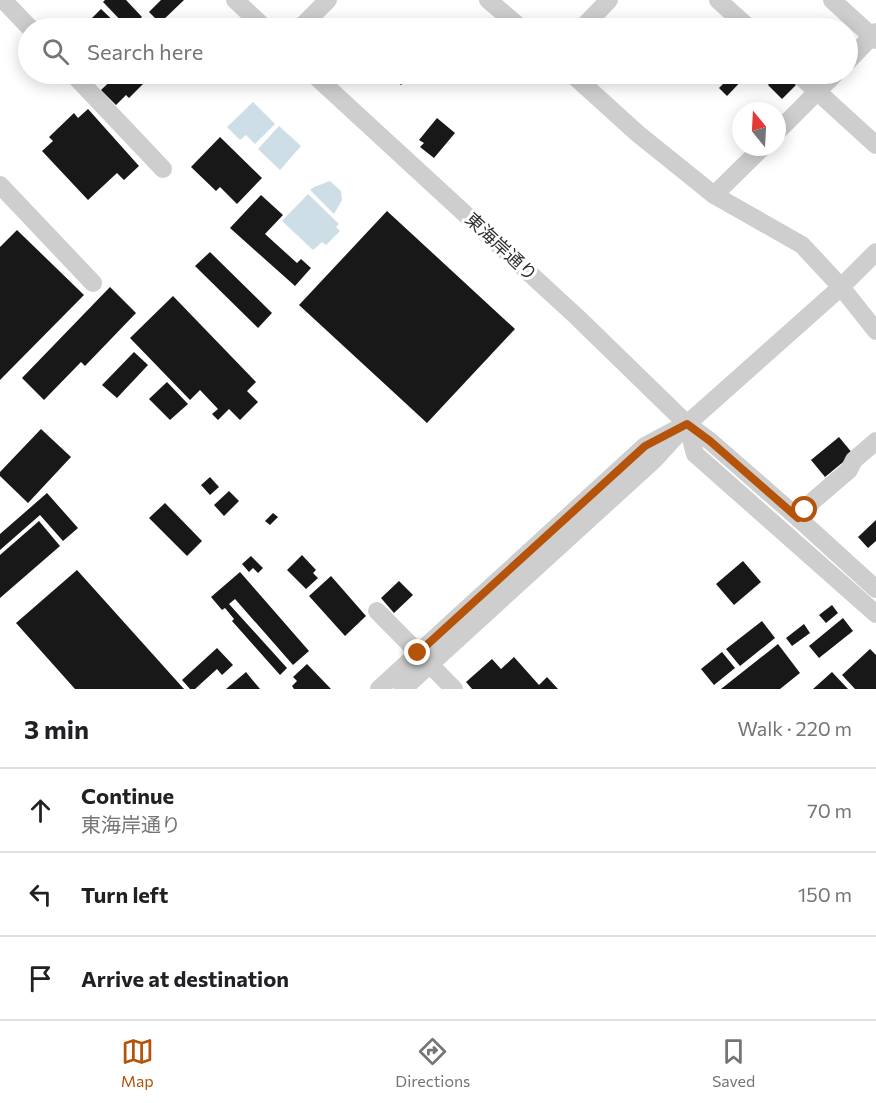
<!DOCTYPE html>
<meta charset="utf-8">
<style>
:root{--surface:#fff;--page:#f2f2f2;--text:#202124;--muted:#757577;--line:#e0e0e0;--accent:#b45309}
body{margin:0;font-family:Commissioner,"Noto Sans JP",sans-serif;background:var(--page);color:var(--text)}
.compass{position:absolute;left:732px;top:102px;width:54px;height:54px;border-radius:50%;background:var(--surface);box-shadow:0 3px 15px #0003;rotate:342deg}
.stop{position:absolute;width:18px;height:18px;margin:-14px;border:4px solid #b45309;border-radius:50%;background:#fff}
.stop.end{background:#b45309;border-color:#fff;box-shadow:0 2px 6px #0008}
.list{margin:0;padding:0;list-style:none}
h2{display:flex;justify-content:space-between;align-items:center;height:78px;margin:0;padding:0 24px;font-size:26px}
h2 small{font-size:20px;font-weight:400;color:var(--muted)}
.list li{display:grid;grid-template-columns:39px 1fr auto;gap:18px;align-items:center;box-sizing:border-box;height:84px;padding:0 24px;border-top:2px solid var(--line)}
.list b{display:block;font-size:22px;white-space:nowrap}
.list p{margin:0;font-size:20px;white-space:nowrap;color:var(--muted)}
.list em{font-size:20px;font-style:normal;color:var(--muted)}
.icon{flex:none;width:33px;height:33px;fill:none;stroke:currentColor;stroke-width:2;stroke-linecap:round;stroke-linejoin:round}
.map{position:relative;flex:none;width:876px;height:689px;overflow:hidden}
.search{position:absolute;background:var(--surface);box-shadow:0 3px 15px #0003;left:18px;right:18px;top:18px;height:66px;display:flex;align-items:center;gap:15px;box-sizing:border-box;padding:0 21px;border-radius:33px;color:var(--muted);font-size:22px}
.sheet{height:330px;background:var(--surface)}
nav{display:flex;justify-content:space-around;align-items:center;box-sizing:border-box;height:84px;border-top:2px solid var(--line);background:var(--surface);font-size:16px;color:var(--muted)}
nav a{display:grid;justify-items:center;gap:3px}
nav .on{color:var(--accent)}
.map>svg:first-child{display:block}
</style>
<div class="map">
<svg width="876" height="689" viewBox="0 0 876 689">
<rect width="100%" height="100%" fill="#fff"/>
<g fill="#cddee7">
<polygon points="253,102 275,124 255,144 246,135 240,140 227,127"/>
<polygon points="279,126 301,146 280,170 258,149"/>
<polygon points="330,181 341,191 342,200 334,214 310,190 314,187"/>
<polygon points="308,194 339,224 336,227 340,231 326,245 322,242 313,250 282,221"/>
</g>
<g fill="#181818">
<polygon points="105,0 126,0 142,17 128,28 103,2"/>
<polygon points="161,0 184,0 160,23 149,12"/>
<polygon points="101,9 121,28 96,28 89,21"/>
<polygon points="118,74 147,74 142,79 145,82 129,98 126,95 116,105 101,90"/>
<polygon points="388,74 412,74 401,85"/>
<polygon points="733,74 748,74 727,96 719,88"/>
<polygon points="755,74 771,74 763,81"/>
<polygon points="779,74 783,74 796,85 782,99 768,85"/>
<polygon points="88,109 139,166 124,180 117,173 88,200 42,151 53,141 49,137 74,113 78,118"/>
<polygon points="437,118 455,133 434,158 420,147 424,143 419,140"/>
<polygon points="220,137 262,178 237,204 220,187 216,191 191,167"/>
<polygon points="261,195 283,215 265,234 297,263 301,259 311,268 295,286 230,228"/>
<polygon points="387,211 515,329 427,423 299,305"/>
<polygon points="17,230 84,295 0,380 0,247"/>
<polygon points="210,252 272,313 258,328 195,266"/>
<polygon points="110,287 136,313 85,366 81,362 44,400 22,378"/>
<polygon points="173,296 256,382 247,391 258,402 240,420 229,409 218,420 212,414 218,409 200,390 190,400 130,338"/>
<polygon points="134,352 148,365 117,398 102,385"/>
<polygon points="167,382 188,404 170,420 149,399"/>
<polygon points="41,429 71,457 28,503 0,476 0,472"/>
<polygon points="839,437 853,454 825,477 811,460"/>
<polygon points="210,477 219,487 210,495 201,485"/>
<polygon points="229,491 239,501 224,516 214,505"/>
<polygon points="47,493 78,528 63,541 40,515 0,550 0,534"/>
<polygon points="165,503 202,541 187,556 149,518"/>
<polygon points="273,513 278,517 270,525 265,521"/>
<polygon points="876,520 876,541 868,548 858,537"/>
<polygon points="39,521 60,546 0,598 0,555"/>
<polygon points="302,555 316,570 313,573 318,578 306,589 287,570"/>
<polygon points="251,556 263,568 258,573 253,568 249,572 242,564"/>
<polygon points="743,561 761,582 734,605 716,584"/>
<polygon points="77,570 184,689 75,689 16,623"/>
<polygon points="240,572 309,651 293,665 235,599 229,604 287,668 280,675 232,621 234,619 225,608 222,610 211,597"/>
<polygon points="331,576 366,616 345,636 309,596"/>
<polygon points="399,581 413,595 394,613 381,598"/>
<polygon points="832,605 838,613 826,623 819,615"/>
<polygon points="843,618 853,631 819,658 809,646"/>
<polygon points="762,621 775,638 740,666 726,649"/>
<polygon points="804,624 810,633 792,646 786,638"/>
<polygon points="778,644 800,673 780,689 721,689"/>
<polygon points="217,648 233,665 222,675 217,669 195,689 190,689 182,680"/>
<polygon points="870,649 876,655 876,689 855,689 842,675"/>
<polygon points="722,652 735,668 714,685 701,669"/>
<polygon points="514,657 539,685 547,677 558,689 472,689 466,682 492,659 501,669"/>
<polygon points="307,664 331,689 294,689 292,686 297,681 293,677"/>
<polygon points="246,672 260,689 226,689"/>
<polygon points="832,672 848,689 813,689"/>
</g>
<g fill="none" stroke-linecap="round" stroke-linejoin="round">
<g stroke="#cecece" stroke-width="18">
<polyline points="3,0 30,28"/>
<polyline points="235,0 265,28"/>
<polyline points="488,0 521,28"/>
<polyline points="718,0 749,28"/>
<polyline points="832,0 876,40"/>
<polyline points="300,28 328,0"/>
<polyline points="582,28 609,0"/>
<polyline points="848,61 876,32"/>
<polyline points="73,74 163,169"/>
<polyline points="313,74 577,317 687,424 710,441 798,518 876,589"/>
<polyline points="572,74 637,133 714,195 802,245 841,287 876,331"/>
<polyline points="798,74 876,145"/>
<polyline points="777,132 835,74"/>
<polyline points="0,185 93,283"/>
<polyline points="714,195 763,147"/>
<polyline points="687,424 695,454 876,614"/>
<polyline points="798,518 814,500 849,470 854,460 876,441"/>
<polyline points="377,611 454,689"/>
<polyline points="379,689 645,446 675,430"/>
<polyline points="403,689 655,459 687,424 841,287 876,252"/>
</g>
</g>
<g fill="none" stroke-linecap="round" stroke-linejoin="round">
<polyline stroke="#b45309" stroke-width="8" points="418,653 645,446 687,424 710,441 798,518 805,510"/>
</g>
<g text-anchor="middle" stroke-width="6" stroke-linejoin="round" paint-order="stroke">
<g font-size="18" fill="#313131" stroke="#fff">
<text transform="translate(501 247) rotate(43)" y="6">東海岸通り</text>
</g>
</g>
</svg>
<svg class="compass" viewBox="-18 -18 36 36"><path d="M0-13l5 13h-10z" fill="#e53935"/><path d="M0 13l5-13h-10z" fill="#757577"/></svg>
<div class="stop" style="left:805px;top:510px"></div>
<div class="stop end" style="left:418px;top:653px"></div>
<div class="search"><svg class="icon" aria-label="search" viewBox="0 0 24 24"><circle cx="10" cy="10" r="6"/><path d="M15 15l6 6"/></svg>Search here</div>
</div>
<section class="sheet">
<h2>3 min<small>Walk · 220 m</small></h2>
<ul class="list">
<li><svg class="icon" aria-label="ahead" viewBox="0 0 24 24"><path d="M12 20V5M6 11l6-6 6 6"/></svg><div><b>Continue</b><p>東海岸通り</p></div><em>70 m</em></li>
<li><svg class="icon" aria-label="left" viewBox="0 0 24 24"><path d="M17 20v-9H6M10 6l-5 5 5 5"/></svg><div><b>Turn left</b></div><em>150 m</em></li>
<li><svg class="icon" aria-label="arrive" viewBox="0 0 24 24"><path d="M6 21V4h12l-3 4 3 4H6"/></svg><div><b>Arrive at destination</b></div></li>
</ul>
</section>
<nav>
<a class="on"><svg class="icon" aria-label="map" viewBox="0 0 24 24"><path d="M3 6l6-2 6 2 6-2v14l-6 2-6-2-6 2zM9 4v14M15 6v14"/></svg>Map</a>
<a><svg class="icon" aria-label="directions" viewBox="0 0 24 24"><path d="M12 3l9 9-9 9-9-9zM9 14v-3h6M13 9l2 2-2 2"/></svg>Directions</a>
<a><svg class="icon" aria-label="saved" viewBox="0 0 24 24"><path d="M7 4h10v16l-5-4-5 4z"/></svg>Saved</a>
</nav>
